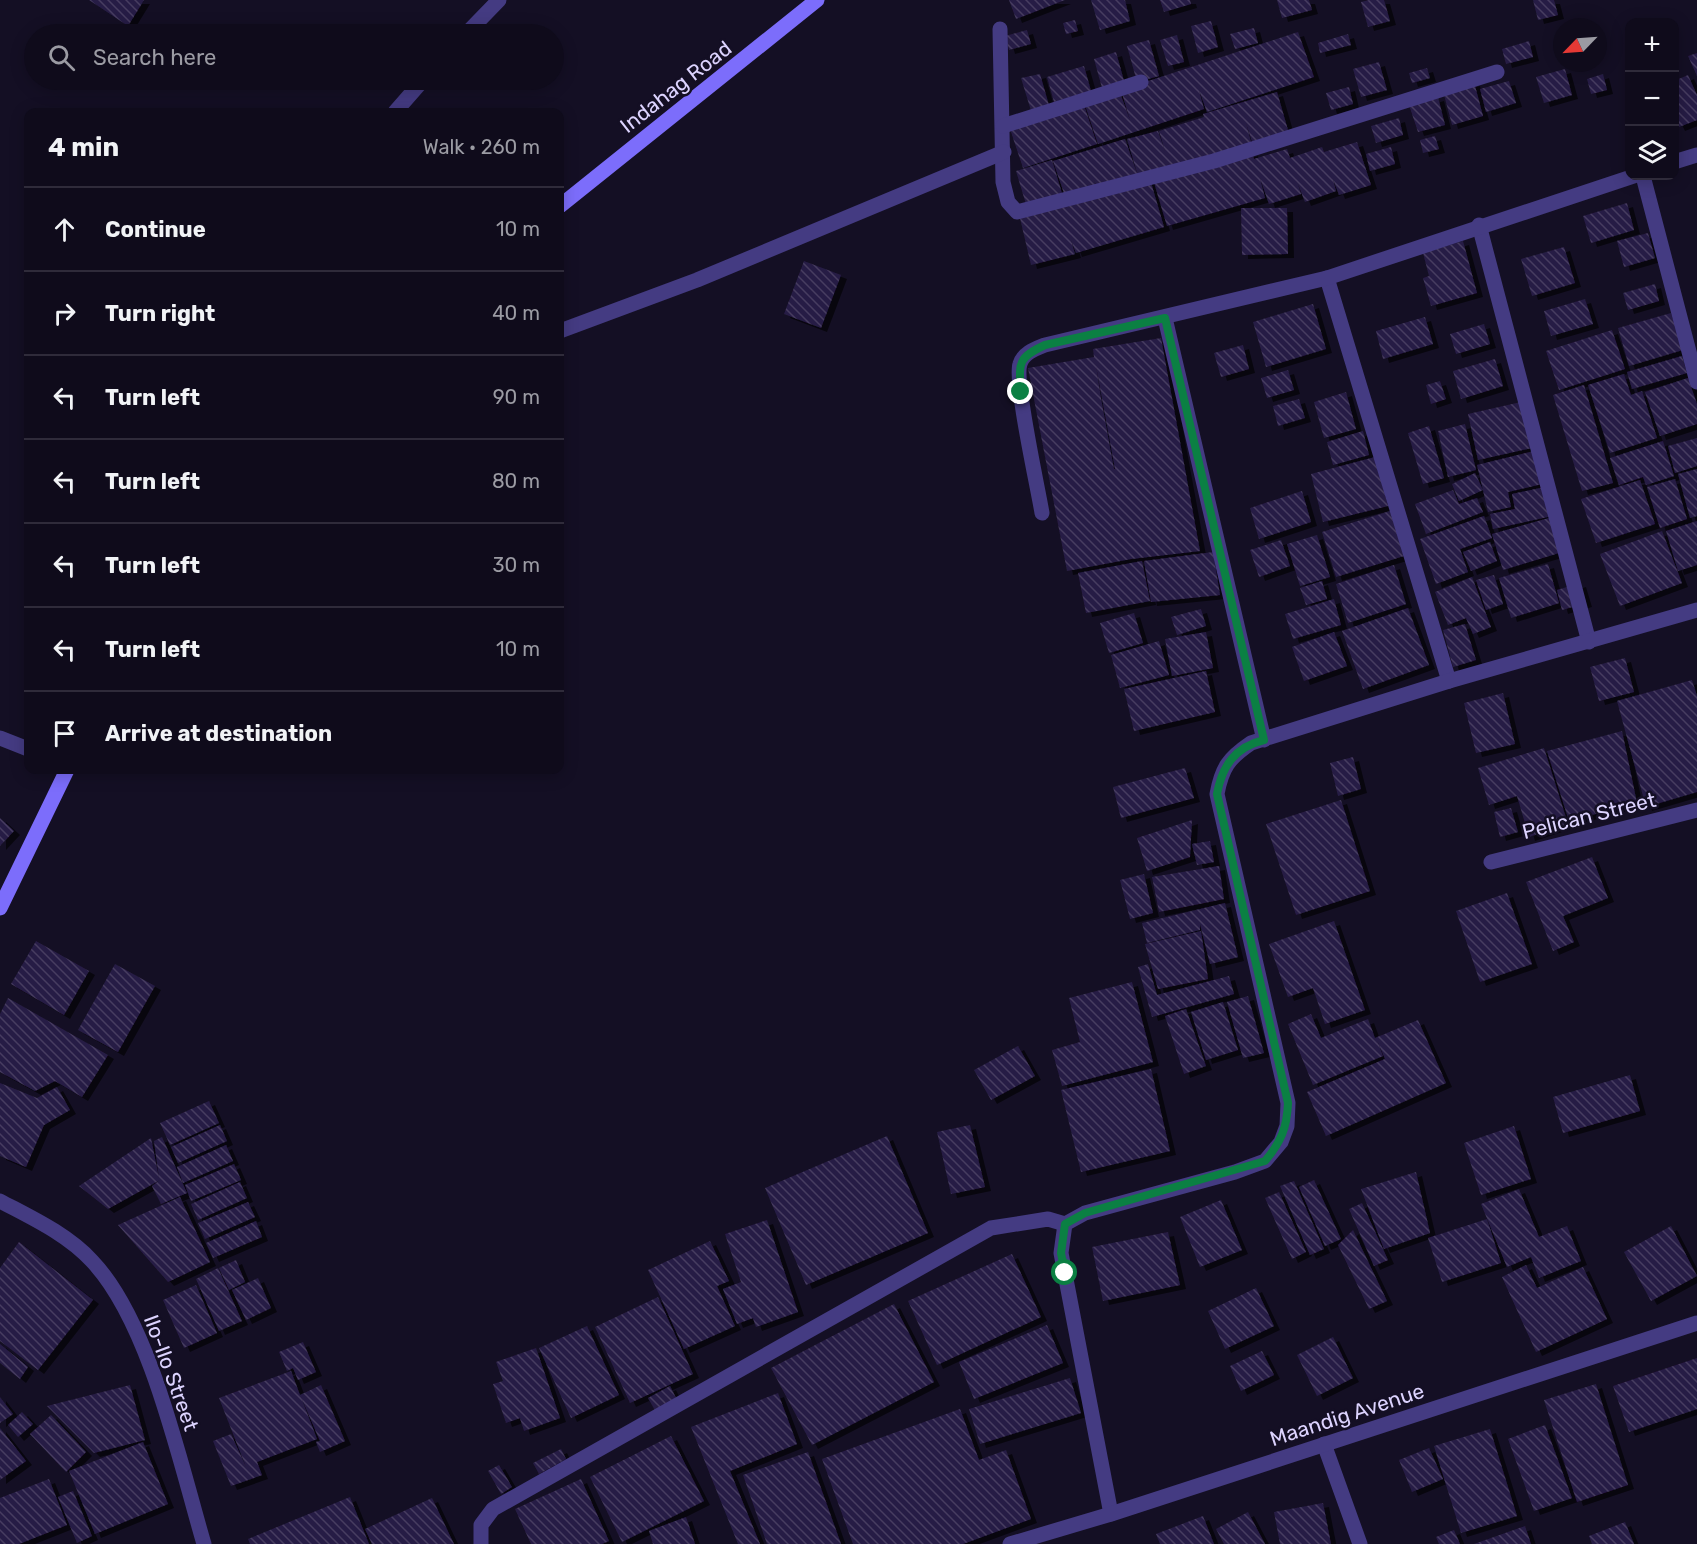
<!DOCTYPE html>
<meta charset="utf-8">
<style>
:root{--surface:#0f0b1b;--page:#1d1928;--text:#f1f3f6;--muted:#9b9ba3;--line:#2f2b3a}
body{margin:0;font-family:Rubik,sans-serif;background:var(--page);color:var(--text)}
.controls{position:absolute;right:18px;top:18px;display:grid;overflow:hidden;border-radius:12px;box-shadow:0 3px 15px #0003}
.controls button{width:54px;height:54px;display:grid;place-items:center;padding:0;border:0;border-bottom:2px solid var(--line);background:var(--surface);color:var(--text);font:30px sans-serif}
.compass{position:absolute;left:1553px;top:18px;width:54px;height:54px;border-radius:50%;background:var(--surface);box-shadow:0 3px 15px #0003;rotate:245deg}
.stop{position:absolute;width:18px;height:18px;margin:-14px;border:4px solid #0b8043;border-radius:50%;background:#fff}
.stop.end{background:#0b8043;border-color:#fff;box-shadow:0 2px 6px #0008}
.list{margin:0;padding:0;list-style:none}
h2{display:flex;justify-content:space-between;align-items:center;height:78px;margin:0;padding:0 24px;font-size:26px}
h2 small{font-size:20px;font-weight:400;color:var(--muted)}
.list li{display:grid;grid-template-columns:39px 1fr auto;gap:18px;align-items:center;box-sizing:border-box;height:84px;padding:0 24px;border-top:2px solid var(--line)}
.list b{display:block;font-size:22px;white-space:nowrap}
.list em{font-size:20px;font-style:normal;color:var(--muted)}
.icon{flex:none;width:33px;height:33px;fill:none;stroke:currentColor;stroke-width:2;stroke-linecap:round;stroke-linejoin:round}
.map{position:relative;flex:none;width:1697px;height:1544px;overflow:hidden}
.search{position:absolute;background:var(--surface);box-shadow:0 3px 15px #0003;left:24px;top:24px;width:540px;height:66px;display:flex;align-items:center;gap:15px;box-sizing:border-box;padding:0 21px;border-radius:33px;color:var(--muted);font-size:22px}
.panel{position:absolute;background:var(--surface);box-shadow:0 3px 15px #0003;left:24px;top:108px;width:540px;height:666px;border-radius:12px}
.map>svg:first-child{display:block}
</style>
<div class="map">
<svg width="1697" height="1544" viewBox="0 0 1697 1544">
<defs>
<pattern id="building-back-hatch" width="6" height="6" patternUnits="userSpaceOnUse" patternTransform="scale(1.5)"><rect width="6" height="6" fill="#271c44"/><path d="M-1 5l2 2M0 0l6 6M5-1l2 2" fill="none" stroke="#463c60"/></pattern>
<filter id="shadow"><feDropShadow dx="6" dy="4" stdDeviation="0" flood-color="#0009"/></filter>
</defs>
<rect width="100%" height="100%" fill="#140f24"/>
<g fill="url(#building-back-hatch)" fill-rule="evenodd" filter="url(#shadow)">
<polygon points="89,0 144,0 128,26"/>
<polygon points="1009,0 1065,0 1016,19"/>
<polygon points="1091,0 1125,0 1130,21 1100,30"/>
<polygon points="1160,0 1190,0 1191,4 1164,12"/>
<polygon points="1277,0 1309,0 1312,10 1282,18"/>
<polygon points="1369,0 1384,0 1390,21 1368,27 1361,2"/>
<polygon points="1533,0 1554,0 1558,15 1538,20"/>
<polygon points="1075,20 1078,31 1066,34 1063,23"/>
<polygon points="1211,21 1218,47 1198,53 1191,26"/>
<polygon points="1254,28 1258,43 1235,49 1230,34"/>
<polygon points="1027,30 1031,44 1009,50 1005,36"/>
<polygon points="1298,32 1314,77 1207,112 1199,90 1204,109 1098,144 1084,102 1119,90 1130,120 1121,90"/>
<polygon points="1348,34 1351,45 1320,53 1318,43"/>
<polygon points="1177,35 1184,62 1168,66 1160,40"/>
<polygon points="1149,40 1159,76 1137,82 1127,46"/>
<polygon points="1529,41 1533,57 1506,64 1502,49"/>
<polygon points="1116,52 1124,81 1102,88 1094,59"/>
<polygon points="1697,53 1697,76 1688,56"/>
<polygon points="1379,62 1387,90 1361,97 1353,69"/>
<polygon points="1084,66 1091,91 1054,102 1047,77"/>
<polygon points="1427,68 1430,78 1412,83 1409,73"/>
<polygon points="1565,69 1572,95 1544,103 1536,77"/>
<polygon points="1040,74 1050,109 1032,114 1021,78"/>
<polygon points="1603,74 1607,90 1591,94 1587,79"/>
<polygon points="1688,75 1697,95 1697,120 1679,127 1674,117 1674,81"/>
<polygon points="1509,81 1516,103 1486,112 1480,89"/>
<polygon points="1474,82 1483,116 1452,125 1443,91"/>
<polygon points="1349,87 1353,104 1331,110 1326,93"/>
<polygon points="1277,92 1290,137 1254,148 1246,123 1253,149 1099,192 1094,180 1097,189 1066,199 1053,161 1125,139 1138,176 1127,139 1158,131 1165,151 1159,131 1204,117 1203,114"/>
<polygon points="1438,97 1445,125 1418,132 1409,105"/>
<polygon points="1083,102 1097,144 1023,168 1009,126"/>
<polygon points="1399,118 1403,135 1376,143 1371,126"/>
<polygon points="1435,136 1439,149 1423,153 1420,140"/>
<polygon points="1357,142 1371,185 1339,195 1333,179 1336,191 1305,202 1298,184 1301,194 1269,204 1260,178 1265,198 1167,226 1153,179 1252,152 1254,159 1287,149 1290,158 1322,147 1324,152"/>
<polygon points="1391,147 1395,164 1370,171 1366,154"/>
<polygon points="1052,160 1064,200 1028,211 1016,171"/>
<polygon points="1150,179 1164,227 1076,253 1071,240 1075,254 1031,265 1019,214"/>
<polygon points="1627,203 1634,230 1591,243 1583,216"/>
<polygon points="1241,208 1287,208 1288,254 1242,255"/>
<polygon points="1648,233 1655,258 1624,267 1617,241"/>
<polygon points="1463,241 1477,293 1431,306 1423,278 1429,276 1423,253"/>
<polygon points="1564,247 1575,283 1532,296 1521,259"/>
<polygon points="804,261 841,275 821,328 784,314"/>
<polygon points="1655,284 1659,301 1628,310 1623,293"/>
<polygon points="1585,299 1593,324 1551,336 1544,311"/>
<polygon points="1313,304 1326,349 1266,367 1253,322"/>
<polygon points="1671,313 1683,350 1629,366 1618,328"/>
<polygon points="1425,317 1433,344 1383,359 1376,331"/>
<polygon points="1484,324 1490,344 1456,354 1450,334"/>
<polygon points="1612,330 1625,369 1559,390 1546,351"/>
<path d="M1161 338 1200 551 1131 559 1067 571 1028 368 1094 357 1093 349ZM1096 366 1115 469H1114L1101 398Z"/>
<polygon points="1243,345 1249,369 1221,377 1214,353"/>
<polygon points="1682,356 1687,373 1632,389 1627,372"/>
<polygon points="1495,359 1503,386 1461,399 1453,371"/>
<polygon points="1288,370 1294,390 1267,398 1261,378"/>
<polygon points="1624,374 1631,395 1642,391 1657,438 1610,453 1588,385"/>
<polygon points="1688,378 1697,404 1697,424 1660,436 1645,392"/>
<polygon points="1440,381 1446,399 1431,404 1426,385"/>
<polygon points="1584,385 1613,483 1582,491 1553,395"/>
<polygon points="1346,392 1356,429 1324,438 1314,402"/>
<polygon points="1299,399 1305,418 1278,426 1273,406"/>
<polygon points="1521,402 1532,448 1478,460 1468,414"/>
<polygon points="1465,424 1476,470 1448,477 1438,431"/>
<polygon points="1429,426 1444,478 1423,484 1408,433"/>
<polygon points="1363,431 1369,455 1333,465 1327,442"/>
<polygon points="1697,438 1697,466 1675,473 1668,446"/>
<polygon points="1663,441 1674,476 1646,485 1643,477 1619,485 1610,458"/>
<polygon points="1534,451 1542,484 1508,492 1511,507 1488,512 1483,490 1459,501 1452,484 1475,473 1483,490 1477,465"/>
<polygon points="1375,457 1388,506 1323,522 1311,474"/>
<polygon points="1697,469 1697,516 1690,518 1678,474"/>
<polygon points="1675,479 1687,519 1660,528 1647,487"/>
<polygon points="1640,480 1655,524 1596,543 1581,499"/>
<polygon points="1545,487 1552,516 1493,529 1490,514 1515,509 1512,494"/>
<polygon points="1453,490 1459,504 1477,498 1483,512 1426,534 1415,504"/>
<polygon points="1302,491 1311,522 1259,539 1250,508"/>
<polygon points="1390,511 1404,556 1336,577 1322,532"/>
<polygon points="1484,516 1492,538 1460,549 1468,572 1436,584 1420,539"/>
<polygon points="1549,518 1559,553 1503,570 1492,534"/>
<polygon points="1697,521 1697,565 1678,571 1666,531"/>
<polygon points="1662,531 1682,583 1620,606 1600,554"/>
<polygon points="1317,535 1330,577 1300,586 1287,544"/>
<polygon points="1281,540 1290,566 1259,577 1250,550"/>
<polygon points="1490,542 1497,561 1471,571 1463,552"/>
<polygon points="1213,552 1220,595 1151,602 1144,561"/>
<polygon points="1142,561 1150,601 1086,613 1078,573"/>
<polygon points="1548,564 1559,603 1511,618 1499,578"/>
<polygon points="1394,565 1406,604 1348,623 1336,584"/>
<polygon points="1494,575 1503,604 1486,610 1476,580"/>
<polygon points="1472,577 1491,627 1473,634 1466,618 1448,625 1435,592"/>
<polygon points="1322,581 1327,599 1306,605 1300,588"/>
<polygon points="1580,583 1586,603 1562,610 1557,590"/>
<polygon points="1334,599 1341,625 1293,639 1285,614"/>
<polygon points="1408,608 1429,665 1363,689 1342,631"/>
<polygon points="1201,609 1206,626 1177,635 1171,617"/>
<polygon points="1134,613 1143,643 1109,653 1100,623"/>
<polygon points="1465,624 1476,660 1453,667 1443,630"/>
<polygon points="1206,632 1213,668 1172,676 1165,639"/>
<polygon points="1334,632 1347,666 1304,681 1292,647"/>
<polygon points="1159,641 1169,675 1120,688 1111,655"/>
<polygon points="1625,658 1634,692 1599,701 1590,667"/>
<polygon points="1206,671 1215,712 1134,731 1124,689"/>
<polygon points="1692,680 1697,696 1697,792 1646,807 1617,701"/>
<polygon points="1503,693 1515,744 1476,753 1464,703"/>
<polygon points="1622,731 1637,803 1569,821 1547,751"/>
<polygon points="1544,748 1568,824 1529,837 1517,796 1489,805 1478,768"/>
<polygon points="1353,757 1361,789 1338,796 1330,763"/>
<polygon points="1185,768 1194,798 1121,818 1113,787"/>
<polygon points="1341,800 1370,891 1296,915 1266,824"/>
<polygon points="1511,808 1518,832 1500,837 1494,812"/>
<polygon points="0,818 14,831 0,846"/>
<polygon points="1192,820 1190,857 1147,871 1137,838"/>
<polygon points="1210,841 1214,862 1197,865 1192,844"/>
<polygon points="1592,857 1608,898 1563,916 1574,942 1553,951 1526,882"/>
<polygon points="1219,866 1224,899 1159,912 1152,877"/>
<polygon points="1144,874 1153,913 1130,919 1120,880"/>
<polygon points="1507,893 1532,964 1480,982 1456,911"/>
<polygon points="1225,903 1238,957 1210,964 1200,924 1200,930 1147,943 1142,923"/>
<polygon points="1334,921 1365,1010 1325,1024 1313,988 1288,997 1269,944"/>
<polygon points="1201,931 1208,979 1158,989 1145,944"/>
<polygon points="36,941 89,971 64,1015 11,984"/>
<polygon points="115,964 155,986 118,1052 78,1030"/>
<polygon points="1148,964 1157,995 1229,976 1234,994 1152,1017 1138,967"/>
<polygon points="1132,982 1153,1062 1062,1086 1052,1050 1080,1042 1069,998"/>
<polygon points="1248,996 1264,1053 1243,1058 1227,1002"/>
<polygon points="8,998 108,1055 82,1097 55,1081 35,1091 0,1072 0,1014"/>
<polygon points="1223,1002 1238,1050 1206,1060 1191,1012"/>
<polygon points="1186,1009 1206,1066 1184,1074 1165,1016"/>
<polygon points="1311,1014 1321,1038 1368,1019 1375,1038 1418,1020 1446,1083 1326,1136 1307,1092 1385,1059 1377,1040 1383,1056 1313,1085 1288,1024"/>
<polygon points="1018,1046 1035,1076 991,1100 974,1070"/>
<polygon points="1151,1069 1170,1151 1081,1172 1061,1090"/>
<polygon points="1630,1075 1640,1111 1563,1133 1553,1097"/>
<polygon points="0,1083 37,1098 57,1087 70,1110 44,1125 26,1167 0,1156"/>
<polygon points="209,1101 219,1123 170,1145 160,1123"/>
<polygon points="220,1125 227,1141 178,1163 171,1147"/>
<polygon points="970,1125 985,1187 951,1194 937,1132"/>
<polygon points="1514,1126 1531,1179 1481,1195 1464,1143"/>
<polygon points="887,1136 928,1233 806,1285 765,1188"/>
<polygon points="162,1137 187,1193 161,1204 152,1186 160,1180 108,1209 79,1186 151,1138 159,1178 154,1141"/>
<polygon points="226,1145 233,1161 183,1183 177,1167"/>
<polygon points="234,1164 241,1180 191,1201 185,1185"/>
<polygon points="1416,1172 1430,1233 1384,1249 1361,1189"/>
<polygon points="1314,1180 1341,1239 1325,1246 1299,1187"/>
<polygon points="1294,1181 1324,1249 1310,1255 1280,1186"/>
<polygon points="240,1182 247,1198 198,1220 191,1204"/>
<polygon points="1519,1189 1539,1237 1567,1226 1581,1261 1539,1278 1531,1257 1507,1267 1481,1204"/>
<polygon points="1279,1192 1306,1252 1292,1259 1265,1198"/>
<polygon points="180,1197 210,1262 168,1282 118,1225"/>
<polygon points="1221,1200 1242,1250 1200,1267 1180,1217"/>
<polygon points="248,1202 255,1217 205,1239 198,1223"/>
<polygon points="1362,1203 1388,1260 1374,1266 1349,1209"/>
<polygon points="1487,1219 1501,1263 1442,1282 1428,1238"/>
<polygon points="767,1220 798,1312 756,1327 753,1318 737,1324 723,1289 741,1282 725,1234"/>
<polygon points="256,1221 262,1237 213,1258 206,1243"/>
<polygon points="1671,1226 1697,1276 1651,1301 1624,1252"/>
<polygon points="1353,1230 1387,1301 1369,1309 1338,1245"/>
<polygon points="1168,1232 1180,1285 1103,1301 1092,1247"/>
<polygon points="710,1241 729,1281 717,1286 735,1326 684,1349 648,1270"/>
<polygon points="19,1242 93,1300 38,1370 0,1341 0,1268"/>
<polygon points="1012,1254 1041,1317 937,1365 908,1301"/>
<polygon points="236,1260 245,1282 229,1290 219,1268"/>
<polygon points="1526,1265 1537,1288 1583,1267 1607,1319 1536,1352 1502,1277"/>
<polygon points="218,1268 242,1321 219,1331 196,1279"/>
<polygon points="258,1278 271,1308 246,1320 232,1290"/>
<polygon points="196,1285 217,1333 184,1348 163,1300"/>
<polygon points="1256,1288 1274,1326 1225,1349 1208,1311"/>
<polygon points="658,1297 693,1374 630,1403 595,1327"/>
<polygon points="894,1304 934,1382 812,1445 771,1368"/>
<polygon points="1047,1325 1063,1363 974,1399 959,1362"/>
<polygon points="587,1326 619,1395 571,1418 539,1348"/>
<polygon points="1333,1337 1353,1378 1317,1396 1297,1355"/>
<polygon points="303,1342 316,1372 298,1380 293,1368 287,1371 279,1352"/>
<polygon points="0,1344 28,1367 20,1379 0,1363"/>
<polygon points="536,1348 560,1418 524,1431 520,1418 506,1423 493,1384 503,1381 496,1362"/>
<polygon points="1262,1351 1274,1375 1241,1391 1230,1366"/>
<polygon points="1697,1358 1697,1409 1629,1432 1613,1386"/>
<polygon points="291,1371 300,1395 321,1385 345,1441 320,1452 316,1442 320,1441 301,1397 317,1439 257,1462 262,1475 231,1486 213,1441 231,1434 246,1467 219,1398"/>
<polygon points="1070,1378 1081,1413 980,1444 969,1409"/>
<polygon points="1596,1384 1628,1485 1577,1502 1544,1400"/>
<polygon points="130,1385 145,1440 94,1453 47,1406"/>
<polygon points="670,1386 678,1402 657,1414 648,1398"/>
<polygon points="778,1393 797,1444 730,1471 760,1544 738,1544 691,1427"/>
<polygon points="0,1397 13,1414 0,1423"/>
<polygon points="960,1409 979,1460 1006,1450 1031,1519 963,1544 853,1544 822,1459"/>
<polygon points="22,1412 33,1424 18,1437 8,1425"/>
<polygon points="51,1415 86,1452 66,1472 30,1434"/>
<polygon points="1545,1425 1572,1498 1534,1511 1508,1439"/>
<polygon points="0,1428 26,1461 0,1480"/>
<polygon points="1490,1429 1517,1516 1461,1533 1434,1446"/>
<polygon points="671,1436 704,1501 622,1542 590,1477"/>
<polygon points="143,1442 168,1504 95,1534 69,1471"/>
<polygon points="1429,1448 1443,1479 1412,1492 1399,1460"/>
<polygon points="561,1449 566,1459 539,1474 533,1463"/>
<polygon points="808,1452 841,1544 767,1544 743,1475"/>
<polygon points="499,1465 512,1487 501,1494 488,1471"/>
<polygon points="49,1479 67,1525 19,1544 0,1544 0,1498"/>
<polygon points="581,1479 609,1541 602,1544 531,1544 515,1509"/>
<polygon points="73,1491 92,1536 77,1543 58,1497"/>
<polygon points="350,1497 369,1544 250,1544 248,1539"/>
<polygon points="432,1498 454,1544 372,1544 365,1529"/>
<polygon points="1323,1503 1331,1544 1280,1544 1274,1512"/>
<polygon points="1248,1512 1265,1544 1224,1544 1216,1529"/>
<polygon points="1203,1516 1214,1544 1160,1544 1156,1534"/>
<polygon points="686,1517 695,1544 653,1544 649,1531"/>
<polygon points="1625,1522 1634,1544 1592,1544 1589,1536"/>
<polygon points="1525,1526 1531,1544 1474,1544"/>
<polygon points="1454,1530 1460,1544 1439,1544 1436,1537"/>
</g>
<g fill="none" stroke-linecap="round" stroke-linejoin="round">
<g stroke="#443b82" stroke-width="15">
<polyline points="1000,29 1003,182 1008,202 1017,212 1214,161 1497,72"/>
<polyline points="466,34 499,0"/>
<polyline points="395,112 423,80"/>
<polyline points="1003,126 1141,82"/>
<polyline points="1674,162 1697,155"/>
<polyline points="1643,176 1697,382"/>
<polyline points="1479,225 1589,642"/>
<polyline points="1327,278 1449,681"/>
<polyline points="1165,318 1264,740"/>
<polyline points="560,331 697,280 1004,152"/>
<path d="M1042 513C1038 488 1014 381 1020 364 1023 353 1035 349 1045 345L1327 278 1634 176"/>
<polyline points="0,738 28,749"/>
<polyline points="1491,862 1697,810"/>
<path d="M0 1201C32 1218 67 1234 92 1261 150 1322 180 1463 204 1544"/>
<polyline points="1324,1444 1360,1544"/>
<path d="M1111 1514 1061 1253 1065 1224 1085 1213 1235 1172 1265 1161 1281 1142 1287 1126 1288 1103 1217 794C1222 767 1229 758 1251 743L1449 681 1697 610"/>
<polyline points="481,1544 481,1525 493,1509 991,1228 1048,1219 1065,1224"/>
</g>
<polyline stroke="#443b82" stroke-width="15" points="1010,1544 1111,1514 1697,1323"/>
<g stroke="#7c6dfb" stroke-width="15">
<polyline points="560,206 817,0"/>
<polyline points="0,908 67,770"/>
</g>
</g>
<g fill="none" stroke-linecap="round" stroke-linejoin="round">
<path stroke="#0b8043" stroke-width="8" d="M1021 392C1019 363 1017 358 1045 345L1165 318 1264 740C1235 747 1222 766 1217 794L1288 1103C1287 1128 1281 1142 1265 1161L1085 1213 1065 1224 1061 1253 1065 1273"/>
</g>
<g text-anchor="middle" stroke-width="5" stroke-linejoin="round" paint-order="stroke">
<g font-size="21" fill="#dcd3fe" stroke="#140f24">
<text transform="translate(676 87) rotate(-38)" y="7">Indahag Road</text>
<text transform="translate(1589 816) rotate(-14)" y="7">Pelican Street</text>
<text transform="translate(171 1373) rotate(70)" y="7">Ilo-Ilo Street</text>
<text transform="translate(1347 1415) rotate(-18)" y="7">Maandig Avenue</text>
</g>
</g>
</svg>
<div class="controls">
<button>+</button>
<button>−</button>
<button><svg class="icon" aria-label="layers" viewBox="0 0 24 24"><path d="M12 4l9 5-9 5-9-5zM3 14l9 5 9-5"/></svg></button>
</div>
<svg class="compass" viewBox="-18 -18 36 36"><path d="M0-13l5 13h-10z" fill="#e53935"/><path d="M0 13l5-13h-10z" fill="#9b9ba3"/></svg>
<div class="stop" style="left:1065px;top:1273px"></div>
<div class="stop end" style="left:1021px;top:392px"></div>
<div class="search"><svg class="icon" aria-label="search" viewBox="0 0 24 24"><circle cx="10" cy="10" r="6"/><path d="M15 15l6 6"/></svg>Search here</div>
<section class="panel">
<h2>4 min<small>Walk · 260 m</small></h2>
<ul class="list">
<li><svg class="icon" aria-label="ahead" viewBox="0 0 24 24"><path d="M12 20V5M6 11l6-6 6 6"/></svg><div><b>Continue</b></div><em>10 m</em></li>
<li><svg class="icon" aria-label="right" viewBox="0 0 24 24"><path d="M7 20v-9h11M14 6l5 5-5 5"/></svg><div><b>Turn right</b></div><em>40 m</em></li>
<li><svg class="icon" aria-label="left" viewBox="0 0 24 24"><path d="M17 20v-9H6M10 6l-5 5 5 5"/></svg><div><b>Turn left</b></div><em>90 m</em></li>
<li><svg class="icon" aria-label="left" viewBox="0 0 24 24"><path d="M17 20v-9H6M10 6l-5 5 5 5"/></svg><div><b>Turn left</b></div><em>80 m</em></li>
<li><svg class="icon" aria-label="left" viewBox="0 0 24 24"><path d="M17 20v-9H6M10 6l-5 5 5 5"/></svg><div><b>Turn left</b></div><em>30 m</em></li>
<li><svg class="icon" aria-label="left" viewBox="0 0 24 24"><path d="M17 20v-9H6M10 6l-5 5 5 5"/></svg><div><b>Turn left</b></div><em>10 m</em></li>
<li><svg class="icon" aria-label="arrive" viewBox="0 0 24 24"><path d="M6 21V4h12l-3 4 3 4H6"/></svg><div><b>Arrive at destination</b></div></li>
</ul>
</section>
</div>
